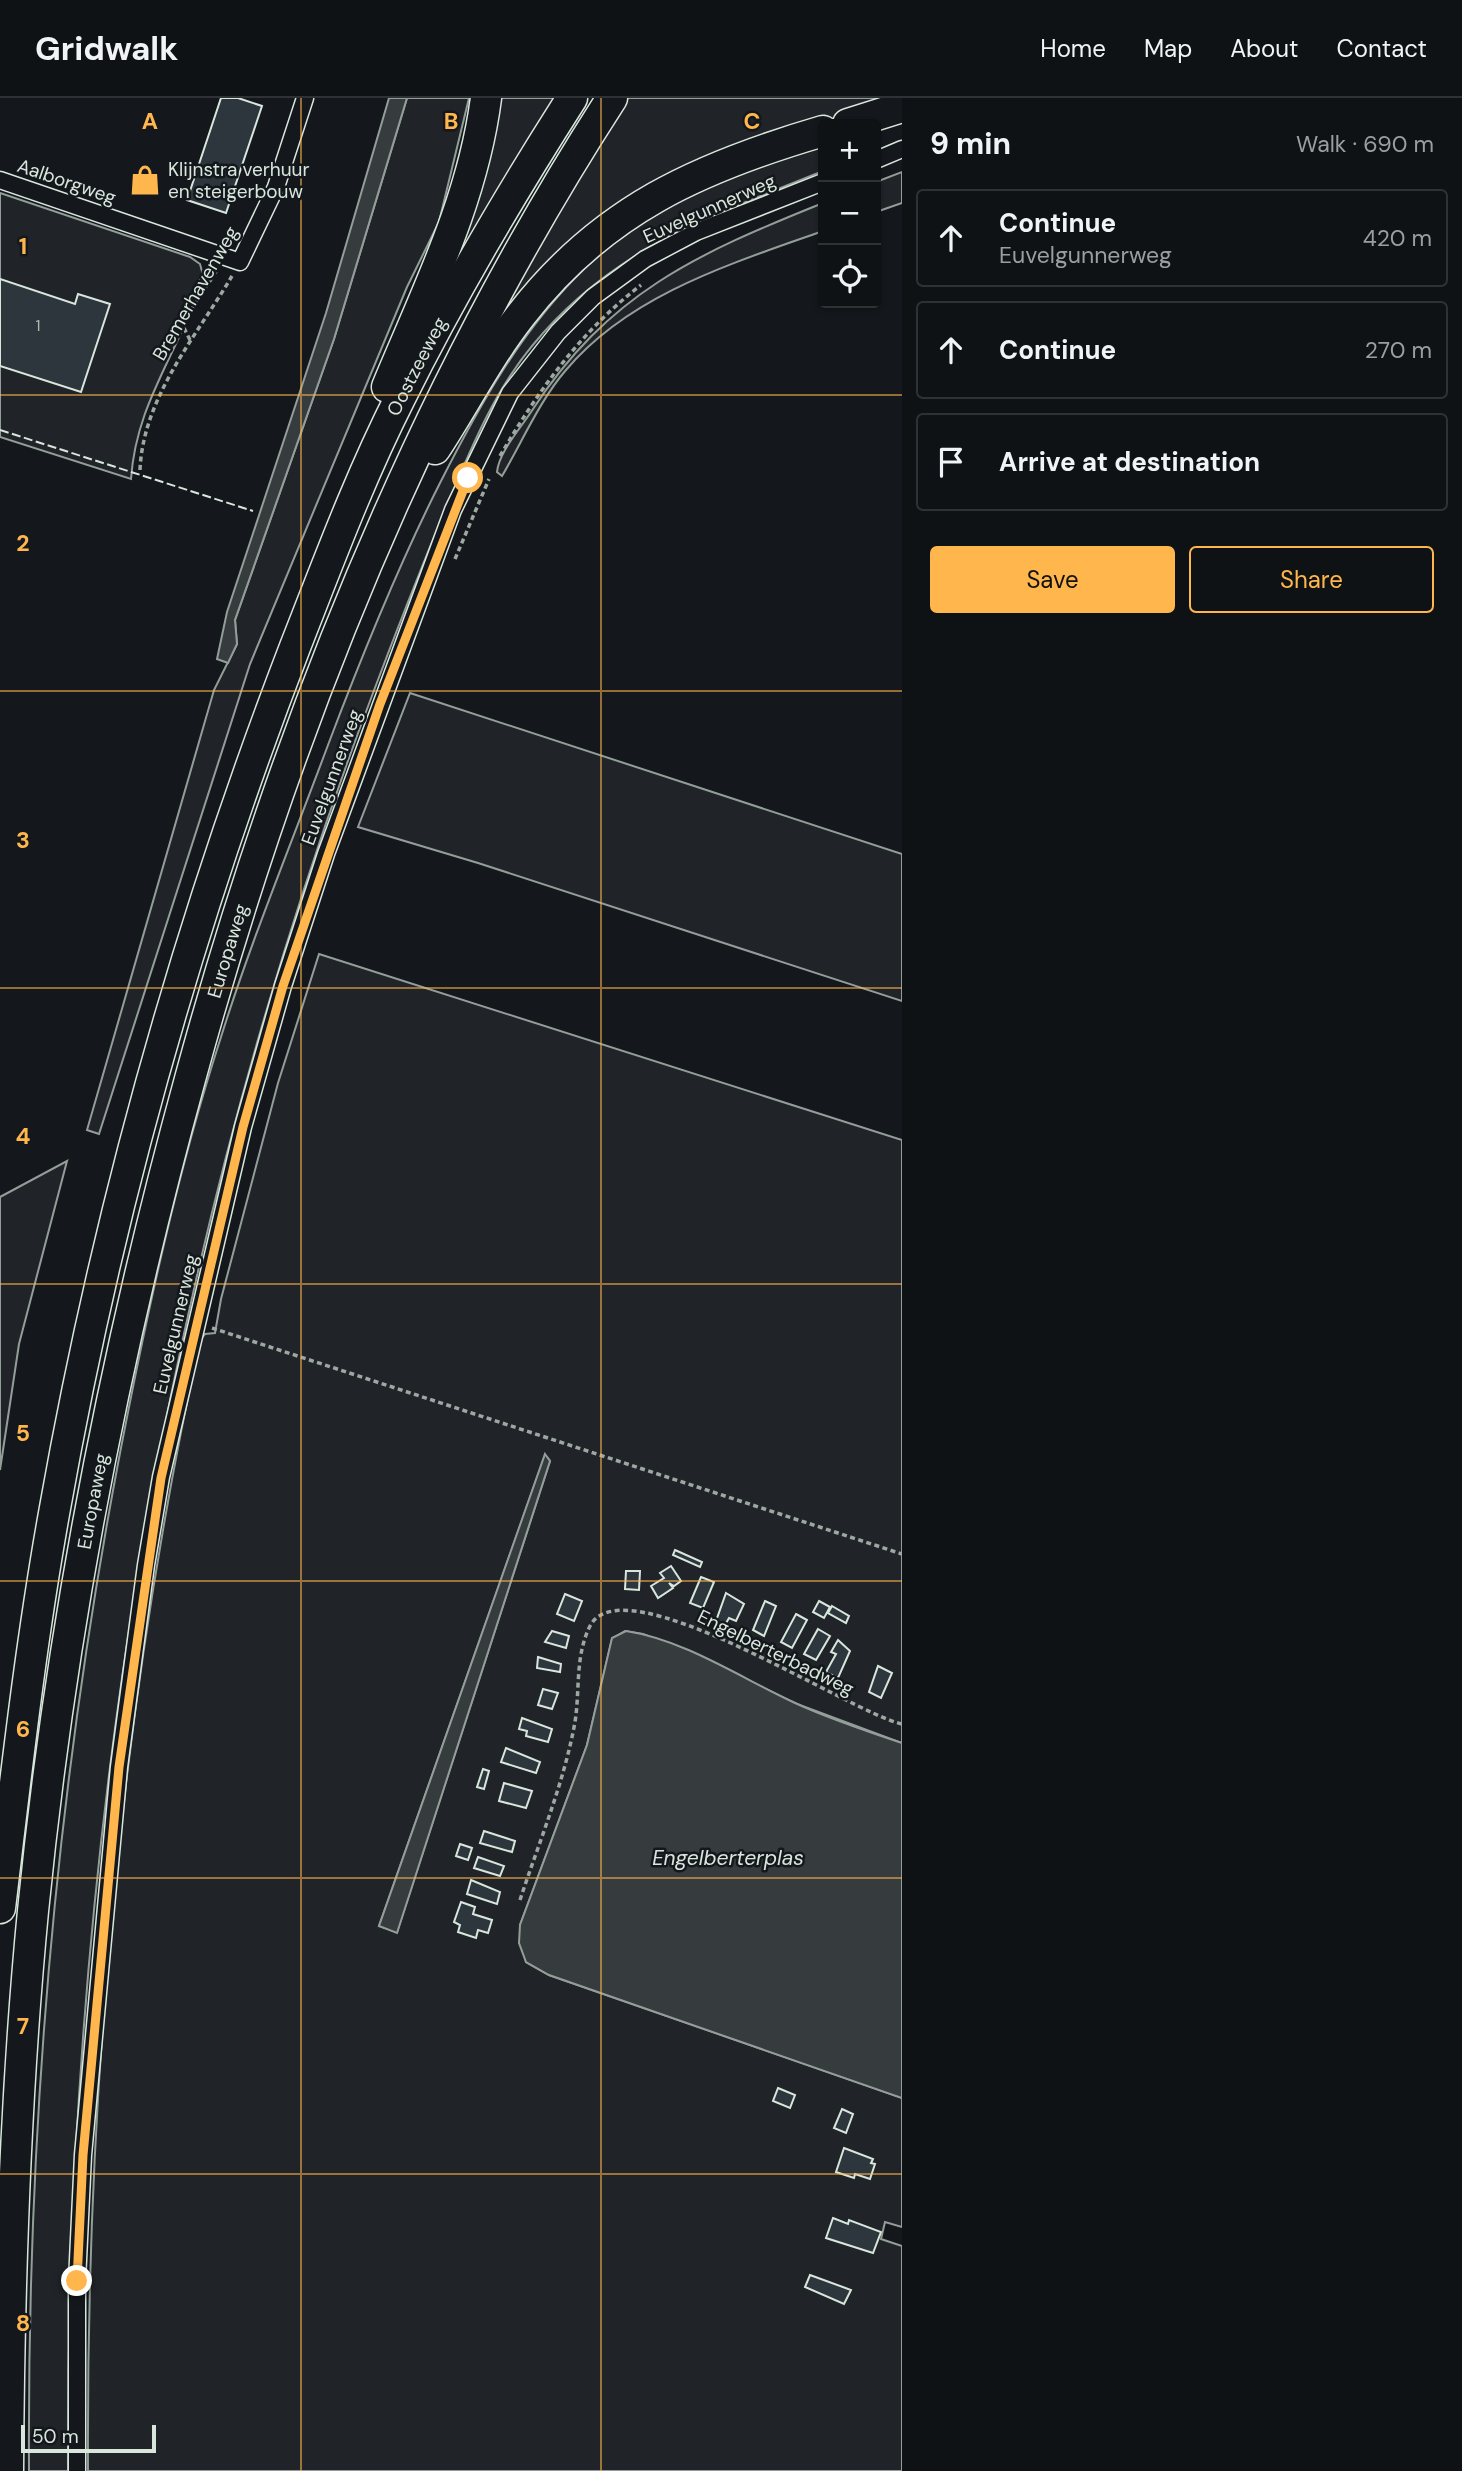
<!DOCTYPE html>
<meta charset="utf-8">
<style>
:root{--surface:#0f1215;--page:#181b1e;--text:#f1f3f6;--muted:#9b9ea0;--line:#2f3234;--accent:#ffb74d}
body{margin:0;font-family:"DM Sans",sans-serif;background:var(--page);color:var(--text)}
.controls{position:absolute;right:21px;top:21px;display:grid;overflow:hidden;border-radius:7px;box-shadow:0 2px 5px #0004}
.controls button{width:63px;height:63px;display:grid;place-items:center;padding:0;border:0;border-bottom:2px solid var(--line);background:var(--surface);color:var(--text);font:35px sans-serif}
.scale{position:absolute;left:21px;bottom:18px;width:135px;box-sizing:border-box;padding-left:7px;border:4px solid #d8e6dc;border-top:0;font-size:19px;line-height:24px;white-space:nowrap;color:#d8e6dc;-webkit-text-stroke:5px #14181c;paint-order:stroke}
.stop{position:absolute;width:21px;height:21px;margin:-16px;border:5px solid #ffb74d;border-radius:50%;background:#fff}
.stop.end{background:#ffb74d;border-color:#fff;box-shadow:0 2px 7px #0008}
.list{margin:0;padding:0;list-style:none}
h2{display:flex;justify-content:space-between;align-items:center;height:91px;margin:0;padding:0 28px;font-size:30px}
h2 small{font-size:23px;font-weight:400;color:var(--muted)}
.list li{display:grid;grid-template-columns:46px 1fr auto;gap:21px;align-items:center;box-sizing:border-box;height:98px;margin:0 14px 14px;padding:0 14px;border:2px solid var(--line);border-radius:7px}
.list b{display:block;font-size:26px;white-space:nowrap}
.list p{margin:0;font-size:23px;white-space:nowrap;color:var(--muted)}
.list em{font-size:23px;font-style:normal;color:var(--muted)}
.actions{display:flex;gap:14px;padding:21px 28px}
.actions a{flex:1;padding:16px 0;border:2px solid var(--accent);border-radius:7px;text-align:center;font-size:24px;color:var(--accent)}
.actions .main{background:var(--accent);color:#111}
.icon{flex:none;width:38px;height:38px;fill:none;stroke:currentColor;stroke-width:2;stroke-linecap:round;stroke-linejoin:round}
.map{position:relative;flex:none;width:902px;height:2373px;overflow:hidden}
header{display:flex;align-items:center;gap:42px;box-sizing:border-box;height:98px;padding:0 35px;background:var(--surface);border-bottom:2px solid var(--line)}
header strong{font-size:33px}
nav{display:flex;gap:38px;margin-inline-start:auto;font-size:24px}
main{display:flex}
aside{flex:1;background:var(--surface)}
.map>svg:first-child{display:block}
</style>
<header>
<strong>Gridwalk</strong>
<nav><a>Home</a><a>Map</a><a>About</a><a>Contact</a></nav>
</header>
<main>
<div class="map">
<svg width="902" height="2373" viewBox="0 0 902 2373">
<rect width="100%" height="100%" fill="#14181c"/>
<g fill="#202428" stroke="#939e99" stroke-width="2" fill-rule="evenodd">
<polygon points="407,0 469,0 439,124 407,189 250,566 99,1036 87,1032 214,592 237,546 235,522 334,241"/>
<polygon points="494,0 555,0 431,213"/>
<polygon points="623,0 886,0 821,27 714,61 493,243 505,200"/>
<path d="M823 47V73C710 119 612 150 532 248 494 294 471 350 448 405 422 468 397 531 373 595 158 1163 66 1767 68 2373H29C27 2031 56 1690 120 1355 147 1215 177 1075 221 939 252 840 292 744 328 647 362 557 397 470 440 385 479 308 521 232 584 171 652 105 736 75 823 47Z"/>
<polygon points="902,74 902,105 876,114 876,84"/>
<path d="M0 95 190 159 200 166 203 177 174 229 181 235C158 285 135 324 131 381L0 339Z"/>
<path d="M823 105V133C733 165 630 196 566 272 540 302 522 344 502 378L497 374C499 354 520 331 531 314 608 195 696 156 823 105Z"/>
<polygon points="410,595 902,756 902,903 478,765 358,729"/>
<path d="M319 856 902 1042V1645L797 1606 689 1554 643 1536 625 1533 612 1541 587 1647 520 1827 526 1864 549 1877 902 2000V2129L885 2124 881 2141 902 2148V2373H88C86 1996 120 1610 200 1242L205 1236 215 1235 221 1201 278 985ZM545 1357 550 1363 397 1834 379 1828Z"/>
<polygon points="67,1063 19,1246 0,1372 0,1099"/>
</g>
<g fill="#363b3e" stroke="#939e99" stroke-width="2">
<polygon points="389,0 407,0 334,241 235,522 237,546 228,565 217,561 227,514 326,215"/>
<polygon points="545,1356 550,1363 397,1835 379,1828"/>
<path d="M626 1533C685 1542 741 1580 795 1605 830 1621 866 1633 902 1645V2000L549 1877 526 1864 519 1845 520 1827 587 1647 612 1540Z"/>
</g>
<g fill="#2c363c" stroke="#d8e6dc" stroke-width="2">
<polygon points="221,0 238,0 262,8 226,115 187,102"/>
<polygon points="0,181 75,206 78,196 110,206 81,294 0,268"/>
<polygon points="675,1452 702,1464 700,1469 673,1457"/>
<polygon points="671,1468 681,1483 674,1488 669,1485 673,1490 658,1500 651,1488 664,1480 660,1475"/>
<polygon points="626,1473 640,1473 639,1492 625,1491"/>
<polygon points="701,1479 714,1484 703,1510 690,1505"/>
<polygon points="726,1495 744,1506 736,1523 729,1520 725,1527 716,1523"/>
<polygon points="565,1496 582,1503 574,1523 557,1516"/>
<polygon points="765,1503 776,1508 764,1538 753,1532"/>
<polygon points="819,1503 830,1509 824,1520 813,1514"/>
<polygon points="832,1508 849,1518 846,1525 828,1515"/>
<polygon points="796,1516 807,1522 792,1550 781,1544"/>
<polygon points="818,1531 830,1538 816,1562 804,1556"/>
<polygon points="552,1533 569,1538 566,1550 545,1544"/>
<polygon points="838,1542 850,1553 838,1580 826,1574 836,1556 831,1554"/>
<polygon points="538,1559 561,1566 560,1574 537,1570"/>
<polygon points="878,1568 892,1575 881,1600 869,1594"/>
<polygon points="543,1591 558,1595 552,1611 538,1607"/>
<polygon points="522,1620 552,1631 548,1644 526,1638 527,1633 519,1631"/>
<polygon points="506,1650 540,1664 536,1675 501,1664"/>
<polygon points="483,1671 489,1673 484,1691 477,1689"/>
<polygon points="504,1685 532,1693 526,1710 499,1703"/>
<polygon points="484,1733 515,1743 512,1754 480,1745"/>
<polygon points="460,1746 472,1750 468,1762 456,1758"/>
<polygon points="478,1759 504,1768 500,1778 474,1770"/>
<polygon points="471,1782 500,1794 497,1806 467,1796"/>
<polygon points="461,1804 475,1809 473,1816 492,1822 488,1835 478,1832 476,1840 458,1834 460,1827 454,1824"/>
<polygon points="778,1990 795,1997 790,2010 773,2003"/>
<polygon points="842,2011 853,2016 846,2035 834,2030"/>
<polygon points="844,2050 873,2061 871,2065 875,2066 870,2081 855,2076 854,2080 836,2074"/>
<polygon points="833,2120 848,2126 849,2122 881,2134 873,2155 826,2140"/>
<polygon points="810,2177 851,2192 844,2206 805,2189"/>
</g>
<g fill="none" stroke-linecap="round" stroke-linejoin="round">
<g stroke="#d8e6dc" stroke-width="19">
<g id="street">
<polyline points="876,62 902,51"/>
<polyline points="0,82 240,164 276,89 305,0"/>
<polyline points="77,2373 77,2183 83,2057 119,1669 146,1467 161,1379 243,1029 283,888 326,756 453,412 510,295 558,234 593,199 645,161 696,134 823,84"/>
</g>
</g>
<g stroke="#d8e6dc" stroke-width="33">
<g id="highway">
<polyline points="848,26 902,9"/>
<path d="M387 289C426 195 473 102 486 0"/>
<path d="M435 351C464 307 488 259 521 217 602 112 700 69 823 33"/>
<path id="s1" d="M0 1810C16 1677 31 1542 55 1410 107 1116 188 827 295 549 328 465 359 381 400 300 451 197 510 97 572 0"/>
<path id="s2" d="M8 2373C9 2186 15 1999 33 1813 61 1531 115 1254 190 981 284 636 417 301 612 0"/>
</g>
</g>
<g stroke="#9da8a2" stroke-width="3.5" stroke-dasharray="5 3.5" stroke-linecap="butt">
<polyline points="190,242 182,226 217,172"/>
<path d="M500 358C538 293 580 234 641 187"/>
<path d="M140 372C143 299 196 239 232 178"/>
<polyline points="455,461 489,381"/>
<polyline points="212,1230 902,1456"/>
<path d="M520 1802C539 1744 564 1685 575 1624 580 1593 575 1560 589 1530 619 1461 850 1615 902 1626"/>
</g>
<use href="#street" stroke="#14181c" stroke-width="16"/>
<use href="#highway" stroke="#14181c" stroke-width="30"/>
<polyline stroke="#d8e6dc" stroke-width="2" stroke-dasharray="9 3.5" stroke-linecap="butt" points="0,332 253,413"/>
</g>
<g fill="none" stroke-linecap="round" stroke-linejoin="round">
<polyline stroke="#ffb74d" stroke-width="9" points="77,2183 83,2057 119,1669 161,1380 243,1029 283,888 380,606 468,380"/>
</g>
<path fill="none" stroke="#ffb74d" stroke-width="2" stroke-opacity="0.55" d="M301 0V2373M601 0V2373M0 297H902M0 593H902M0 890H902M0 1186H902M0 1483H902M0 1780H902M0 2076H902"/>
<defs>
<g id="shop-bare" transform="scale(2.415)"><path d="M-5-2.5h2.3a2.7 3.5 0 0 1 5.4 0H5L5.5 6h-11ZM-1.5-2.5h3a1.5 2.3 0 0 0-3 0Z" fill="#ffb74d" stroke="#14181c" stroke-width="2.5" paint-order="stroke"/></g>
</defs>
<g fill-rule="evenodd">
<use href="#shop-bare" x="145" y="82"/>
</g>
<g text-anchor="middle" stroke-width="5" stroke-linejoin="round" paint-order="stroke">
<g font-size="16" fill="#adbab4">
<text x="38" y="233">1</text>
</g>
<g font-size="19" fill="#d8e6dc" stroke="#14181c" text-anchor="start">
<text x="168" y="78">Klijnstra verhuur<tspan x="168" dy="22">en steigerbouw</tspan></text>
</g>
<g font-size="19" fill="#d8e6dc" stroke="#14181c">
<text transform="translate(67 83) rotate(19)" y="7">Aalborgweg</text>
<text transform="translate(709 110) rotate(-24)" y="7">Euvelgunnerweg</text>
<text transform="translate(195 195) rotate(-60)" y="7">Bremerhavenweg</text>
<text dy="7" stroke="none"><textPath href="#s1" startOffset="1605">Oostzeeweg</textPath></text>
<text transform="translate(331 679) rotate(-70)" y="7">Euvelgunnerweg</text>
<text dy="7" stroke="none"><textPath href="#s2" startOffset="1542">Europaweg</textPath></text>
<text transform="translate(175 1226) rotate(-77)" y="7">Euvelgunnerweg</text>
<text dy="7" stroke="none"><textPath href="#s2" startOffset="975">Europaweg</textPath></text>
<text transform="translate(776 1554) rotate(26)" y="7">Engelberterbadweg</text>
</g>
<g font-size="21" font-style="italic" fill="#d8e6dc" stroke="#14181c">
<text x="728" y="1767">Engelberterplas</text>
</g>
</g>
<g font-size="23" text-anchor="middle" font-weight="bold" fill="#ffb74d" stroke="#14181c" stroke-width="5" stroke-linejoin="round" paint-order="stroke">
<text x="150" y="31">A</text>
<text x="451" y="31">B</text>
<text x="752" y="31">C</text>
<text x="23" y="156">1</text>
<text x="23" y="453">2</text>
<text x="23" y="750">3</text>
<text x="23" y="1046">4</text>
<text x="23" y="1343">5</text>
<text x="23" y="1639">6</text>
<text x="23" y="1936">7</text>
<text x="23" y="2233">8</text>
</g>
</svg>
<div class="controls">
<button>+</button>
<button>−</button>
<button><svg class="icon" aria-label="locate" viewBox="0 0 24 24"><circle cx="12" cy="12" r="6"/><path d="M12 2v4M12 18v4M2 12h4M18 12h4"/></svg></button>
</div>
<div class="scale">50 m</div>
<div class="stop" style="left:468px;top:380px"></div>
<div class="stop end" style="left:77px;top:2183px"></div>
</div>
<aside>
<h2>9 min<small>Walk · 690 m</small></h2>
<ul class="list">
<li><svg class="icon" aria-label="ahead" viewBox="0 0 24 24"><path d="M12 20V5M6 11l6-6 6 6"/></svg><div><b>Continue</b><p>Euvelgunnerweg</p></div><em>420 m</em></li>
<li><svg class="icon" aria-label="ahead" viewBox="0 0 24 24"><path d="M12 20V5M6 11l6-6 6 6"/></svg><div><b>Continue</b></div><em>270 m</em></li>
<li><svg class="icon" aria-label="arrive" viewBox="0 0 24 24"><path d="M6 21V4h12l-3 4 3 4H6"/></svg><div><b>Arrive at destination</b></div></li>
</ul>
<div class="actions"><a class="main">Save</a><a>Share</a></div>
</aside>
</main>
